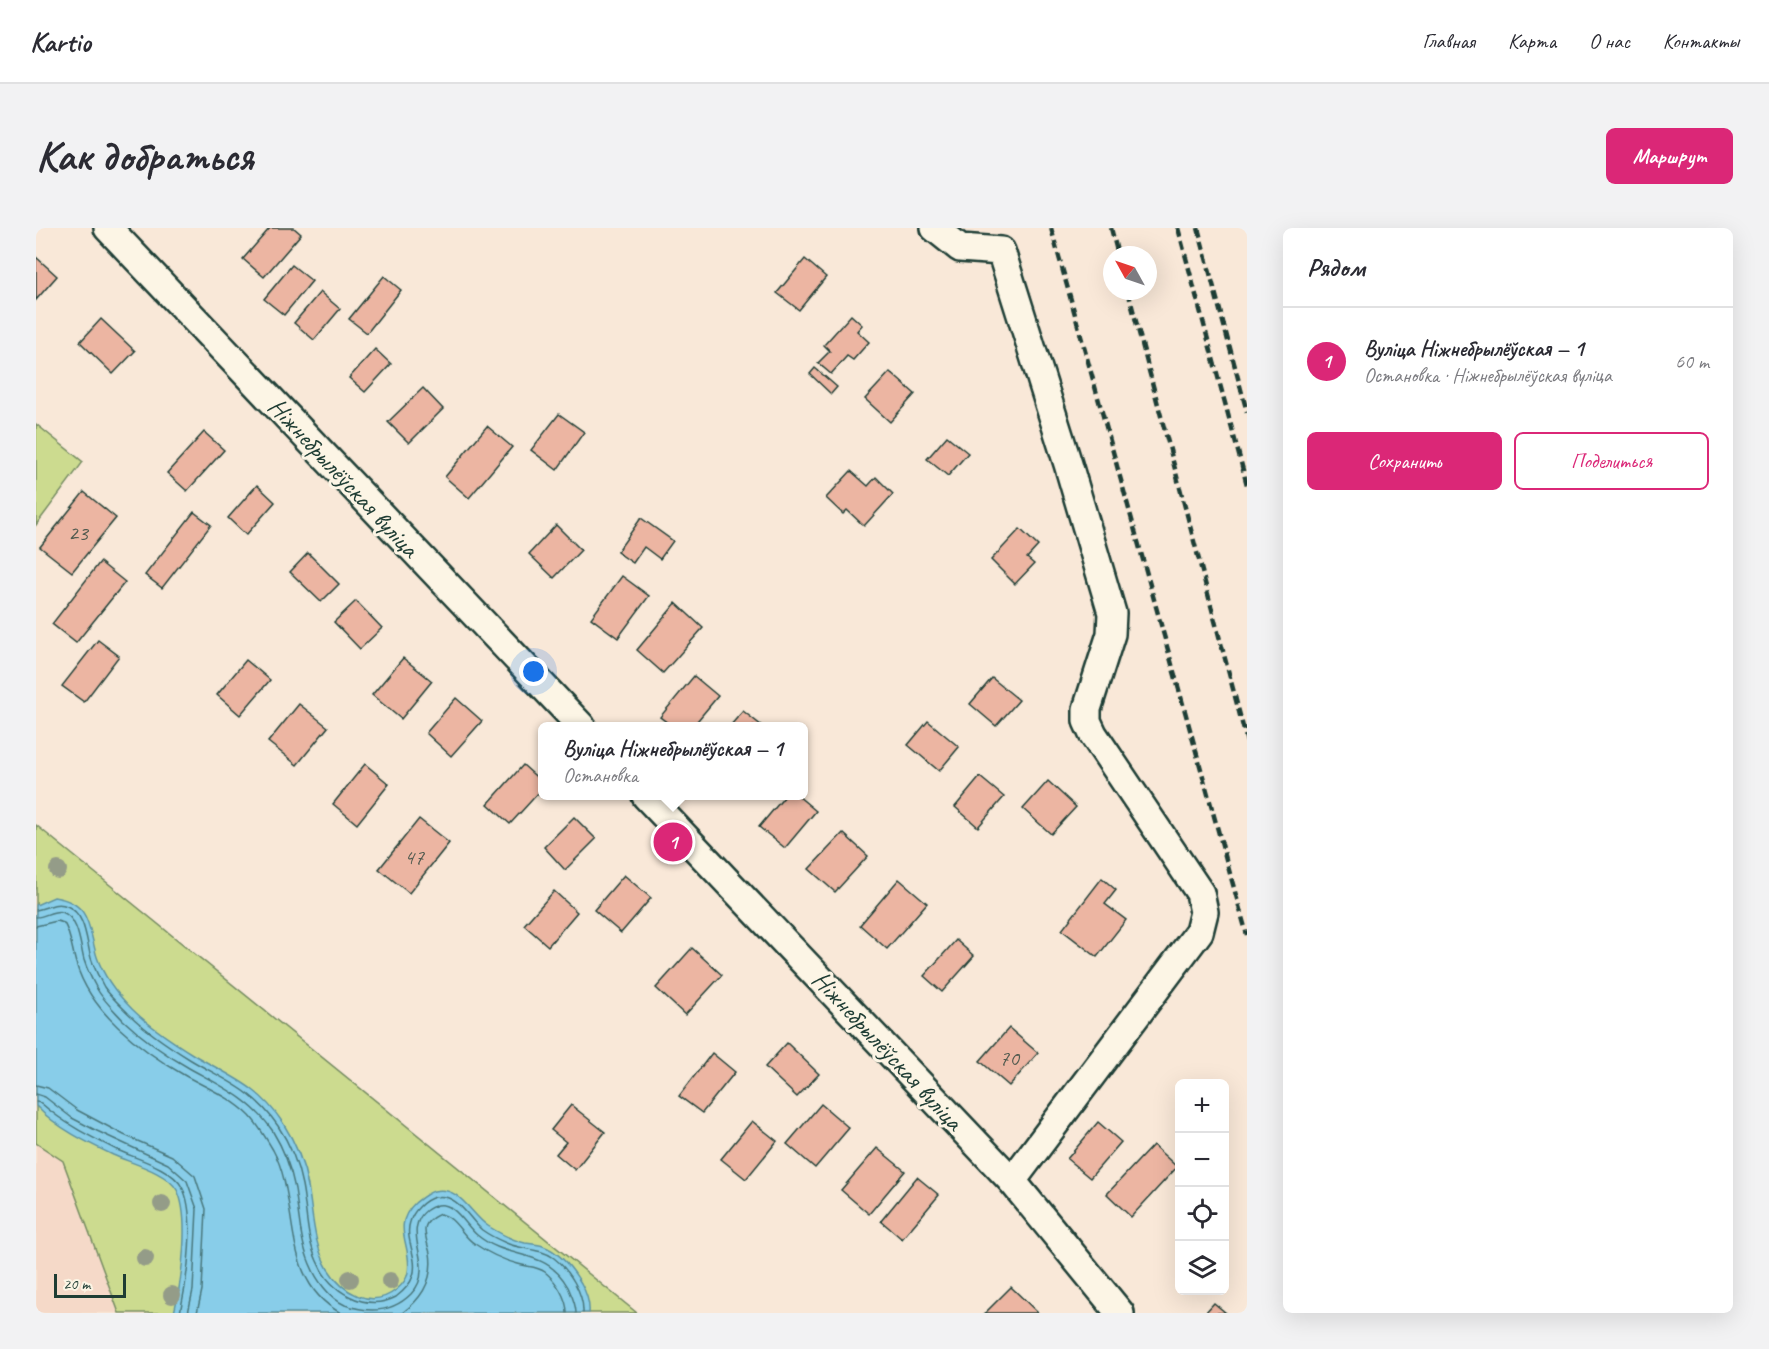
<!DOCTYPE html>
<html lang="ru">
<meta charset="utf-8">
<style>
:root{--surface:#fff;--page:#f2f2f3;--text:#2b2b33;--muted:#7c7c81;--line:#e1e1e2;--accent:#db2777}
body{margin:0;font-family:Caveat,sans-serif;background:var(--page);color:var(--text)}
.controls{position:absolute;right:18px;bottom:18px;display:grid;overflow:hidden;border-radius:9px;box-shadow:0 6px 24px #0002}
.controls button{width:54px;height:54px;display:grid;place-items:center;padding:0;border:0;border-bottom:2px solid var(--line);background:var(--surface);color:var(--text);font:30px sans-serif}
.compass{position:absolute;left:1067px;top:18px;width:54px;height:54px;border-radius:50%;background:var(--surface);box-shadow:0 6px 24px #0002;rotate:310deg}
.scale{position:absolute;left:18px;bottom:15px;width:72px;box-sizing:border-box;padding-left:6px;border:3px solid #1f3d34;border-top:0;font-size:16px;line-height:21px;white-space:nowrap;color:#1f3d34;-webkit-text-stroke:4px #fcf5e5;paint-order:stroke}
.you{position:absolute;left:498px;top:444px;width:21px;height:21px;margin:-15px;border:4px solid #fff;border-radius:50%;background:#1a73e8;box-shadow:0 0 0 9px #1a73e833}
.badge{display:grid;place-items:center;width:39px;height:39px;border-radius:50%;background:var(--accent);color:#fff;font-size:20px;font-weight:700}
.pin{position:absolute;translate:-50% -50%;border:3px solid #fff;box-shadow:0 2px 6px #0006}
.popup{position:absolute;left:502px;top:494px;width:270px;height:78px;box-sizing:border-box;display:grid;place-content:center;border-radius:9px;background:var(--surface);filter:drop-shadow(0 2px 4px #0005);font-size:20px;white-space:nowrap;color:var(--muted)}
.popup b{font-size:22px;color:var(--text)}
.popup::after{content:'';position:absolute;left:50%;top:100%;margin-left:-12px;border:12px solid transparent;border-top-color:var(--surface)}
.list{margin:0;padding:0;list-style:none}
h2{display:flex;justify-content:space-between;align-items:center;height:78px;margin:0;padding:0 24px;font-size:26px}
h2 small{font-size:20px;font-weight:400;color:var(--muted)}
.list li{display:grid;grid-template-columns:39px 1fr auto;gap:18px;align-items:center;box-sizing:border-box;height:108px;padding:0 24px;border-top:2px solid var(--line)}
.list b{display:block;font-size:22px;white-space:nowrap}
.list p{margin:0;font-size:20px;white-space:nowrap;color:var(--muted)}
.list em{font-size:20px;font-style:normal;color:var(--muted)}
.actions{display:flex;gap:12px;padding:18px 24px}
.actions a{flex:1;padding:14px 0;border:2px solid var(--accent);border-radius:9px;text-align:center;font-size:21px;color:var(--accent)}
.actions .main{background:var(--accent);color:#fff}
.icon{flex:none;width:33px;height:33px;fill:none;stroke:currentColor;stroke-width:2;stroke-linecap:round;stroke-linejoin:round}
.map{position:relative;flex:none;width:1211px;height:1085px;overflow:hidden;border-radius:9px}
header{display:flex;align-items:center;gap:36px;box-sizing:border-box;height:84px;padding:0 30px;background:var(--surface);border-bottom:2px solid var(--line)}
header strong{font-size:28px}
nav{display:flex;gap:33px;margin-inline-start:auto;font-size:21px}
.intro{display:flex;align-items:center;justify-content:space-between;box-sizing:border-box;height:144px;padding:0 36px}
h1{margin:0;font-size:42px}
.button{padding:15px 27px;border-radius:9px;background:var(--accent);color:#fff;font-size:21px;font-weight:700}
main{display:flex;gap:36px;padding:0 36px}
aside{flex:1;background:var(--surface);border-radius:9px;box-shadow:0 6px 24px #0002}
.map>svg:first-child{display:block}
</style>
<header>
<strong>Kartio</strong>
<nav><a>Главная</a><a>Карта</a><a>О нас</a><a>Контакты</a></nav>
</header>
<div class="intro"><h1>Как добраться</h1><a class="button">Маршрут</a></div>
<main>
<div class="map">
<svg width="1211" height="1085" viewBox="0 0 1211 1085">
<rect width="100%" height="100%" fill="#f9e8d8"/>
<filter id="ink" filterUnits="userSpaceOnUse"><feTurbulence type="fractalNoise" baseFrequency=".0167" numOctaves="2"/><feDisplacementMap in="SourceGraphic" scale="12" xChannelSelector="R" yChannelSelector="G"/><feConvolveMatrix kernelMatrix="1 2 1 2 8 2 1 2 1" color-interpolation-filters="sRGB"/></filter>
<g filter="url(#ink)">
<polygon fill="#f5d9c8" points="0,915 27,933 83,1085 0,1085"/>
<g fill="#ccdb8f" stroke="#768c62" stroke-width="1.5">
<polygon points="0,196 47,234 0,297"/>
<polygon points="0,597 601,1085 83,1085 27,933 0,915"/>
</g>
<path fill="#88cde9" stroke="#5e93a1" stroke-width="1.5" d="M18 669C56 675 52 700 61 729 68 750 81 766 96 781 114 799 137 814 158 827 195 849 222 857 247 895 259 914 268 935 272 958 277 986 277 1016 292 1041 306 1064 335 1082 360 1062 365 1058 371 1051 372 1044 377 1018 354 999 379 975 384 971 391 965 398 963 424 957 434 986 452 998 463 1005 476 1012 489 1015 495 1016 501 1016 507 1018 524 1024 536 1040 545 1055 550 1064 554 1074 553 1085H138C145 1056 155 989 141 962 131 944 95 935 77 927 50 914 21 900 0 878V677Z"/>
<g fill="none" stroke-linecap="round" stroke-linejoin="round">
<g stroke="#49777c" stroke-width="1.5">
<path d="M0 682C11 680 20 673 31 678 50 686 50 712 55 730 58 739 63 750 68 759 74 768 85 778 93 786 111 804 134 819 155 832 190 853 218 862 242 898 254 916 262 936 266 957 271 982 270 1009 281 1033 293 1063 329 1085 360 1069 368 1063 374 1057 377 1048 383 1030 368 1011 374 994 377 983 388 972 399 969 422 965 432 990 446 1002 453 1007 463 1012 470 1015 486 1022 504 1020 518 1030 533 1042 548 1065 547 1085"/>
<path d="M0 689C9 689 18 681 26 684 43 690 44 717 48 732 51 741 56 752 61 761 67 772 79 783 87 792 106 810 130 827 153 840 185 858 215 871 236 902 247 920 255 940 259 961 263 986 264 1013 274 1036 280 1051 293 1070 309 1077 332 1085 356 1085 375 1066 381 1060 385 1051 385 1042 386 1029 377 1008 381 997 383 988 390 981 399 978 417 971 429 997 441 1007 473 1034 509 1018 532 1059 536 1068 540 1076 540 1085"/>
<path d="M0 698 21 693 28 695C35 707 36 722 40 735 47 759 63 781 82 799 101 817 125 834 148 847 171 860 195 869 214 888 223 898 230 910 237 922 265 973 243 1053 305 1085"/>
<polyline points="0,857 12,860 41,882 88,907 136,928 159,948 170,981 166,1062 161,1085"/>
<polyline points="0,866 9,869 36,890 61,903 132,936 151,953 161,981 157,1062 152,1085"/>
<path d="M0 874 5 875C27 895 53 908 79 921 98 930 135 939 146 959 161 986 151 1054 144 1085"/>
<path d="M366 1085C387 1070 398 1051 394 1025 392 1018 389 1009 389 1002 389 994 397 989 404 986 419 988 426 1008 439 1016 452 1025 467 1032 482 1036 491 1039 501 1038 509 1044 520 1053 531 1070 531 1085"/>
</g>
</g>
<g fill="#ecb5a2" stroke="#1f3d34" stroke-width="1.5">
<polygon points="234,0 258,0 265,6 228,49 207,31"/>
<polygon points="0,29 21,48 0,72"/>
<polygon points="769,31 790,49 763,82 741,65"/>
<polygon points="256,37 276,53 248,87 228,71"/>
<polygon points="348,48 365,62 331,105 313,91"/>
<polygon points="284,64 304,81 278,112 258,95"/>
<polygon points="815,87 826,97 821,103 833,114 817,132 811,128 795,146 782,135 794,123 788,117"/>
<polygon points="65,91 99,123 77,146 44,114"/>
<polygon points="339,121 355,136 329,164 313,150"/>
<polygon points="779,140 801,159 795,166 774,146"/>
<polygon points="854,144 879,166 854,194 829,171"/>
<polygon points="387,160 407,181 373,215 352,194"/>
<polygon points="523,186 548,204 521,242 495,222"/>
<polygon points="451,198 476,219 433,270 409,249"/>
<polygon points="168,204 188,222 151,263 131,245"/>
<polygon points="911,208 932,225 912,248 891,231"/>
<polygon points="815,243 832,258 840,249 857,266 828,298 811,282 807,286 790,270"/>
<polygon points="221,257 239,274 210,307 192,290"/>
<polygon points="48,264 80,290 36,344 4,319"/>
<polygon points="158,284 175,297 126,360 109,347"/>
<polygon points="605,290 637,313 624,331 608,319 597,335 581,324"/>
<polygon points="520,297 545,322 518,350 493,326"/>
<polygon points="984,301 1002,318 991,330 998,336 979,356 955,332"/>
<polygon points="272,325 303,356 285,374 254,344"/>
<polygon points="64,334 89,354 40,415 16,396"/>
<polygon points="586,348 613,368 582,410 555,390"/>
<polygon points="320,373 346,400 324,421 298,394"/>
<polygon points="640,375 667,400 627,445 601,422"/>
<polygon points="62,412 83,428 48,474 26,458"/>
<polygon points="367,430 396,453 365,491 336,467"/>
<polygon points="210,432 234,452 204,487 181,467"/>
<polygon points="658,448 682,468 657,498 636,498 624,489"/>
<polygon points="956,450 983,472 960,498 934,476"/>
<polygon points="420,470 446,493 415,528 390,505"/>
<polygon points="263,476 292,499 261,537 232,514"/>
<polygon points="707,483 726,498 694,498"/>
<polygon points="892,493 923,519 903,543 872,517"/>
<polygon points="329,536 353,556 321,596 297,576"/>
<polygon points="487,537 506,554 506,561 474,596 452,576"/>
<polygon points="944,549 968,569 942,599 919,579"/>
<polygon points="1012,553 1040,579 1015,606 987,581"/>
<polygon points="749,568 762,568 780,583 749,620 723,599"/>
<polygon points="538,589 560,611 529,642 508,619"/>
<polygon points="383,591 413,615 373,665 343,641"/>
<polygon points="807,605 832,628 799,664 773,641"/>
<polygon points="588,647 615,670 585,705 558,682"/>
<polygon points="1066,650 1080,662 1069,676 1090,692 1061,729 1026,702"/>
<polygon points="863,651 891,675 851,721 824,697"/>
<polygon points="518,663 541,684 512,718 488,697"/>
<polygon points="920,712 938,728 906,764 888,748"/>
<polygon points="656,720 686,747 649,787 620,760"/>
<polygon points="973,800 1002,825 973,858 944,833"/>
<polygon points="751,815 783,846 761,869 729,839"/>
<polygon points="676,825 699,844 666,885 643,868"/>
<polygon points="785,876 813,900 779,940 751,916"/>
<polygon points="535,877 569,904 539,942 520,926 530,914 515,902"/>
<polygon points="716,893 741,913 710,951 685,931"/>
<polygon points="1062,894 1085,914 1054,950 1031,931"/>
<polygon points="1117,917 1141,939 1095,989 1071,966"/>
<polygon points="841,920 869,943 833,986 805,962"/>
<polygon points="881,949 903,967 866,1011 845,993"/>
<polygon points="975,1059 1002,1085 949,1085"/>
<polygon points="1178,1075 1190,1085 1169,1085"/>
</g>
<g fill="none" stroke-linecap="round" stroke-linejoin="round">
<g stroke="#1f3d34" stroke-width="32">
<g id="street">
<polyline points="72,0 545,498"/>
<polyline points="899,0 924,20 965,23 1032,236 1076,385 1075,406 1051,481 1051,493 1057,506 1164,665 1168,684 1163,704 976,953"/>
<polyline points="610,568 976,953 1084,1085"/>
</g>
</g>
<use href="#street" stroke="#fcf5e5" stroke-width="27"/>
<g stroke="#1f3d34" stroke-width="4.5" stroke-dasharray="9 4.5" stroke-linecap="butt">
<polyline points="1015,0 1211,707"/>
<polyline points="1075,0 1082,27"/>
<polyline points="1142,0 1211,257"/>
<polyline points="1162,0 1211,184"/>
<polyline points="1092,63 1211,514"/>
</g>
</g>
<g fill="#949c88">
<circle cx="22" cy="642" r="9"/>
<circle cx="126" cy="976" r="9"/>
<circle cx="109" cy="1030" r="9"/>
<circle cx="314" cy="1051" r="9"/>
<circle cx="354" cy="1053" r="9"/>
<circle cx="136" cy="1067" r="9"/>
</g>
</g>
<g text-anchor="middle" stroke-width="6" stroke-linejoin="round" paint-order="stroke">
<g font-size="22" fill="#525b50">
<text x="42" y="312">23</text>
<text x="378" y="636">47</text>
<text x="973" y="837">70</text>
</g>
<g font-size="26" fill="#1f3d34" stroke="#fcf5e5">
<text transform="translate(308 249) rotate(47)" y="9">Ніжнебрылёўская вуліца</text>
<text transform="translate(852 822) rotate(47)" y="9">Ніжнебрылёўская вуліца</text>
</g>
</g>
</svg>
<div class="controls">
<button>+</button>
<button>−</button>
<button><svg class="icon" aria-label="locate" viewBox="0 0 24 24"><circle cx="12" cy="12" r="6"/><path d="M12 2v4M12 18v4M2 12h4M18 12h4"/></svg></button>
<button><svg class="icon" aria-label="layers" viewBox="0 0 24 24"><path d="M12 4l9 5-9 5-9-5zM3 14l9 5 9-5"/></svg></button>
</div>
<svg class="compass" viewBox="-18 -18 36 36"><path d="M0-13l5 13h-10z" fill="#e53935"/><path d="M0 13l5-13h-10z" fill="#7c7c81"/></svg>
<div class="scale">20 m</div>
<div class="you"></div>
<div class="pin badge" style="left:637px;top:614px">1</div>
<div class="popup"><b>Вуліца Ніжнебрылёўская — 1</b>Остановка</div>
</div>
<aside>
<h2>Рядом<small></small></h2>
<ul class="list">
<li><span class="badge">1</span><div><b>Вуліца Ніжнебрылёўская — 1</b><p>Остановка · Ніжнебрылёўская вуліца</p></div><em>60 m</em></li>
</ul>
<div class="actions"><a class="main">Сохранить</a><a>Поделиться</a></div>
</aside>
</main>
